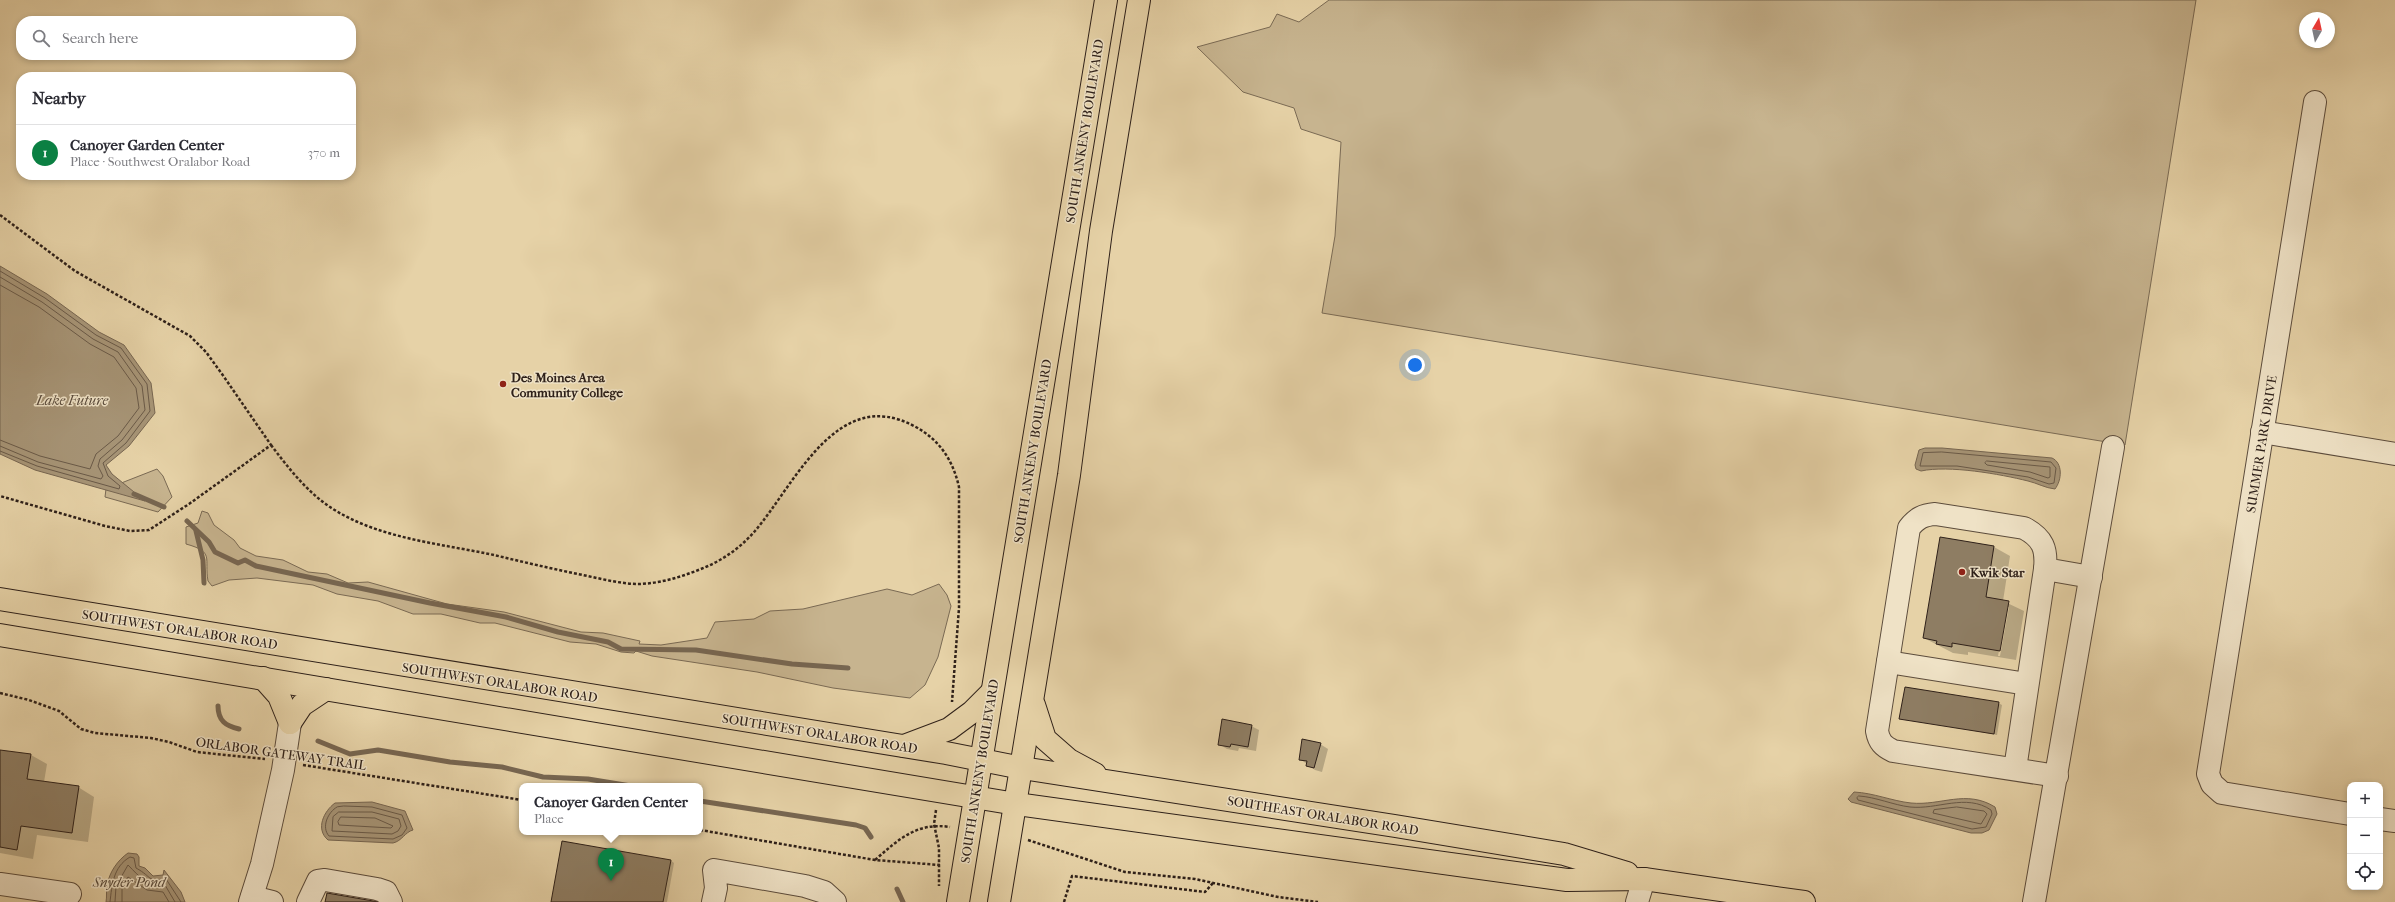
<!DOCTYPE html>
<meta charset="utf-8">
<style>
:root{--surface:#fff;--page:#f7f7f7;--text:#2b2b33;--muted:#7c7c81;--line:#e1e1e2;--accent:#0b8043}
body{margin:0;font-family:"IM FELL French Canon",serif;background:var(--page);color:var(--text)}
.controls{position:absolute;right:12px;bottom:12px;display:grid;overflow:hidden;border-radius:8px;box-shadow:0 2px 6px #0003}
.controls button{width:36px;height:36px;display:grid;place-items:center;padding:0;border:0;border-bottom:1px solid var(--line);background:var(--surface);color:var(--text);font:20px sans-serif}
.compass{position:absolute;left:2299px;top:12px;width:36px;height:36px;border-radius:50%;background:var(--surface);box-shadow:0 2px 6px #0003;rotate:9deg}
.you{position:absolute;left:1415px;top:365px;width:14px;height:14px;margin:-10px;border:3px solid #fff;border-radius:50%;background:#1a73e8;box-shadow:0 0 0 6px #1a73e833}
.badge{display:grid;place-items:center;width:26px;height:26px;border-radius:50%;background:var(--accent);color:#fff;font-size:13px;font-weight:700}
.pin{position:absolute;translate:-50% -33px;filter:drop-shadow(0 1px 2px #0008)}
.pin::after{content:'';position:absolute;top:21px;width:14px;height:12px;background:inherit;clip-path:polygon(0 0,100% 0,50% 100%)}
.popup{position:absolute;left:519px;top:783px;width:184px;height:52px;box-sizing:border-box;display:grid;place-content:center;border-radius:8px;background:var(--surface);filter:drop-shadow(0 1px 3px #0005);font-size:13px;white-space:nowrap;color:var(--muted)}
.popup b{font-size:15px;color:var(--text)}
.popup::after{content:'';position:absolute;left:50%;top:100%;margin-left:-8px;border:8px solid transparent;border-top-color:var(--surface)}
.list{margin:0;padding:0;list-style:none}
h2{display:flex;justify-content:space-between;align-items:center;height:52px;margin:0;padding:0 16px;font-size:17px}
h2 small{font-size:13px;font-weight:400;color:var(--muted)}
.list li{display:grid;grid-template-columns:26px 1fr auto;gap:12px;align-items:center;box-sizing:border-box;height:56px;padding:0 16px;border-top:1px solid var(--line)}
.list b{display:block;font-size:15px;white-space:nowrap}
.list p{margin:0;font-size:13px;white-space:nowrap;color:var(--muted)}
.list em{font-size:13px;font-style:normal;color:var(--muted)}
.icon{flex:none;width:22px;height:22px;fill:none;stroke:currentColor;stroke-width:2;stroke-linecap:round;stroke-linejoin:round}
.map{position:relative;flex:none;width:2395px;height:902px;overflow:hidden}
.search{position:absolute;background:var(--surface);box-shadow:0 2px 6px #0003;left:16px;top:16px;width:340px;height:44px;display:flex;align-items:center;gap:10px;box-sizing:border-box;padding:0 14px;border-radius:16px;color:var(--muted);font-size:15px}
.panel{position:absolute;background:var(--surface);box-shadow:0 2px 6px #0003;left:16px;top:72px;width:340px;height:108px;border-radius:16px}
.map>svg:first-child{display:block}
</style>
<div class="map">
<svg width="2395" height="902" viewBox="0 0 2395 902">
<rect width="100%" height="100%" fill="#e6d2a7"/>
<filter id="stains"><feTurbulence type="fractalNoise" baseFrequency=".005" numOctaves="4"/><feColorMatrix values="0 0 0 0 .2 0 0 0 0 .09 0 0 0 0 .02 0 0 0 .5 -.17"/></filter>
<radialGradient id="worn" r=".72"><stop offset=".6" stop-color="#630" stop-opacity="0"/><stop offset="1" stop-color="#630" stop-opacity=".3"/></radialGradient>
<g fill="#c7b48f" stroke="#7a6a54">
<polygon points="1329,0 2196,0 2125,445 1322,313 1335,236 1341,142 1301,129 1294,108 1243,92 1197,47 1270,27 1277,14 1299,22"/>
<polygon points="157,469 163,476 172,497 158,512 105,497 106,489"/>
<path d="M202 511 208 513 214 525 234 540 240 548 256 556 283 560 308 572 327 574 348 583 368 582 447 604 504 612 581 632 603 633 640 641 639 644 661 645 707 638 715 622 754 619 770 611 803 609 887 589 912 595 939 584 947 595 951 606 938 657 925 685 910 698 833 688 757 672 652 656 636 651 634 653 621 652 596 644 570 642 495 623H480L441 614H413L378 601 337 594 313 585 257 578 229 580 212 586 208 581C204 558 215 552 186 544V527L198 523Z"/>
</g>
<g fill="#a79577" stroke="#776651">
<polygon points="0,266 47,294 99,332 124,345 151,383 155,413 129,446 106,465 112,474 145,501 35,470 0,454"/>
<path d="M1925 448H1942L2052 458C2063 463 2062 480 2055 489 2045 488 2037 483 2028 481 2000 474 1949 465 1921 471L1916 469 1915 465 1919 450Z"/>
<path d="M1854 792C1874 793 1892 801 1911 803 1941 806 1966 789 1995 807L1997 814 1989 830 1982 833H1971L1851 802 1848 799Z"/>
<path d="M372 802 405 811 413 830C405 832 402 841 393 843L328 840C315 829 324 811 335 803Z"/>
<path d="M128 853 137 854 139 857V866L145 868 153 876 163 875 164 870 181 892 185 902H106C107 897 106 891 107 886 109 872 118 860 128 853Z"/>
</g>
<g fill="#0003" fill-rule="evenodd">
<path d="M1941 538 1994 547 2010 556 2003 601 2024 611 2016 660 1968 652V655L1953 653 1924 638ZM2007 607H2009L2000 656H1998Z"/>
<polygon points="1998,703 2002,705 1997,735 1901,718"/>
<polygon points="1251,726 1259,730 1256,751 1239,748 1238,751 1227,749 1219,744"/>
<polygon points="1320,744 1328,749 1322,772 1315,770 1300,759"/>
<polygon points="0,751 31,755 47,764 44,782 78,787 94,797 88,842 37,835 33,859 0,853"/>
<polygon points="670,860 674,863 667,902 552,902"/>
</g>
<g fill="none" stroke-linecap="round" stroke-linejoin="round">
<g stroke="#6a5a48" stroke-width="1">
<polyline points="0,271 45,298 96,335 121,348 147,384 150,411 126,443 103,463 108,476 120,486 119,489 37,466 0,451"/>
<polyline points="0,277 42,302 93,339 118,352 142,386 145,410 122,440 100,459 98,466 103,476 101,479 38,462 0,446"/>
<polyline points="0,285 39,307 90,344 114,357 136,388 139,408 118,436 96,454 90,469 40,456 0,440"/>
<polygon points="1942,452 2051,462 2056,468 2054,483 2049,484 2028,477 1957,466 1920,466 1923,453"/>
<polygon points="1987,461 2050,467 2050,477 2048,478 2030,472 1987,465 1985,463"/>
<path d="M1859 796C1876 797 1893 805 1910 807 1937 810 1966 793 1991 810L1992 814 1986 827 1972 829 1858 800 1857 798Z"/>
<path d="M344 806 372 807 402 815 407 828 402 835 393 839 329 836C321 827 328 812 337 807Z"/>
<polygon points="1957,807 1984,811 1987,814 1981,824 1933,813 1934,810"/>
<polygon points="339,812 372,812 399,819 401,826 398,831 392,834 332,831 333,817"/>
<polygon points="341,817 375,818 393,826 391,828 339,825 338,822"/>
<path d="M110 902C112 885 113 867 130 857L134 858 136 868C154 878 145 881 166 879L181 902"/>
<path d="M115 902 116 886 128 865C140 877 146 886 165 885L175 902"/>
<polyline points="122,902 122,887 128,877 147,890 163,892 169,902"/>
</g>
<g stroke="#776651" stroke-width="5">
<polyline points="134,494 164,507"/>
<polyline points="187,521 209,542 215,552 238,563 245,560 256,566 430,603 506,617 558,632 608,642 621,649 696,650 792,664 848,668"/>
<polyline points="196,531 203,560 204,583"/>
<path d="M218 706C218 721 226 726 239 729"/>
<polyline points="318,741 350,754 378,750 450,762 502,767 543,777 588,779 631,786"/>
<polyline points="700,801 856,825 865,828 871,837"/>
<polyline points="897,889 903,902"/>
</g>
</g>
<g fill="#8e7d63" stroke="#2e2019">
<polygon points="1940,537 1994,546 1986,597 2009,601 2000,651 1952,643 1952,647 1936,644 1937,641 1923,638"/>
<polygon points="1905,687 1999,702 1994,734 1899,719"/>
<polygon points="1222,719 1252,725 1248,747 1231,744 1230,747 1218,745"/>
<polygon points="1302,739 1321,743 1314,768 1306,766 1307,761 1299,760"/>
<polygon points="0,750 31,754 27,779 79,786 72,833 21,826 17,850 0,847"/>
<polygon points="562,841 671,860 663,902 551,902"/>
<polygon points="327,893 379,902 325,902"/>
</g>
<g fill="none" stroke-linecap="round" stroke-linejoin="round">
<g stroke="#5c4c3c" stroke-width="24">
<g id="minor">
<polyline points="2315,102 2208,774 2212,784 2222,793 2350,814"/>
<polyline points="2262,432 2395,454"/>
<polyline points="1888,662 2027,684"/>
<polyline points="2015,769 2045,569"/>
<path d="M2057 776 1893 751C1883 746 1879 742 1877 731L1909 528C1917 518 1923 515 1935 514L2024 528C2043 538 2047 549 2045 569L2091 577"/>
<polyline points="2380,819 2395,821"/>
<polyline points="0,884 70,894"/>
<polyline points="252,897 272,902"/>
<polyline points="250,902 262,864 283,770 290,723"/>
<polyline points="308,902 318,881 325,880 377,889 386,892 391,902"/>
<polyline points="713,902 716,888 714,870 805,886 824,892 835,902"/>
<polyline points="1637,902 1644,879"/>
<polyline points="2034,902 2113,447"/>
</g>
</g>
<g stroke="#2e2019" stroke-width="24">
<g id="major">
<polyline points="0,599 946,753 1022,768 1395,826 1564,854 1627,873"/>
<polyline points="0,635 1016,804 1567,880 1644,879 1804,902"/>
<polyline points="263,678 279,696 290,723"/>
<polyline points="1034,705 1045,739 1069,760 1095,774"/>
<polyline points="290,723 302,705 326,689"/>
<polyline points="904,746 949,729 972,712 992,692"/>
<polyline points="958,902 1106,0"/>
<polyline points="999,902 1069,475 1101,231 1139,0"/>
</g>
</g>
<g stroke="#2e2019" stroke-width="2.5" stroke-dasharray="3 2" stroke-linecap="butt">
<polyline points="0,215 75,271 190,336 206,352 222,374 271,445 189,504 149,530 130,531 105,526 0,496"/>
<path d="M271 445C290 470 310 496 338 512 384 539 442 544 494 555 523 562 553 569 583 575 602 579 621 584 640 584 664 583 687 575 708 566 726 558 742 546 755 531 795 484 837 385 914 426 939 439 953 460 959 487V608L952 702"/>
<polyline points="0,693 29,700 59,711 81,729 95,733 151,738 169,742 197,752 265,759"/>
<polyline points="303,765 522,800"/>
<polyline points="936,810 934,824 939,848 939,886"/>
<polyline points="700,830 875,860 940,865"/>
<polyline points="1028,840 1125,872 1195,879 1278,897 1318,902"/>
<path d="M875 860C899 839 917 822 950 827"/>
<polyline points="1064,902 1072,876 1205,892 1213,883"/>
</g>
<use href="#minor" stroke="#efe2c6" stroke-width="22"/>
<use href="#major" stroke="#e6d2a7" stroke-width="22"/>
</g>
<g fill="#8f2418" stroke="#efe2c6" stroke-width="1.5">
<circle cx="503" cy="384" r="4"/>
<circle cx="1962" cy="572" r="4"/>
</g>
<g text-anchor="middle" stroke-width="3" stroke-linejoin="round" paint-order="stroke">
<g font-size="13" fill="#2e2019" stroke="#efe2c6">
<text transform="translate(1084 131) rotate(-81)" y="5">SOUTH ANKENY BOULEVARD</text>
<text transform="translate(2261 444) rotate(-81)" y="5">SUMMER PARK DRIVE</text>
<text transform="translate(1032 451) rotate(-81)" y="5">SOUTH ANKENY BOULEVARD</text>
<text transform="translate(180 629) rotate(9)" y="5">SOUTHWEST ORALABOR ROAD</text>
<text transform="translate(500 682) rotate(9)" y="5">SOUTHWEST ORALABOR ROAD</text>
<text transform="translate(820 733) rotate(9)" y="5">SOUTHWEST ORALABOR ROAD</text>
<text transform="translate(281 753) rotate(8)" y="5">ORLABOR GATEWAY TRAIL</text>
<text transform="translate(979 771) rotate(-81)" y="5">SOUTH ANKENY BOULEVARD</text>
<text transform="translate(1323 815) rotate(9)" y="5">SOUTHEAST ORALABOR ROAD</text>
</g>
<g font-size="13" font-weight="bold" fill="#2e2019" stroke="#efe2c6" text-anchor="start">
<text x="511" y="382">Des Moines Area<tspan x="511" dy="15">Community College</tspan></text>
<text x="1970" y="577">Kwik Star</text>
</g>
<g font-size="14" font-style="italic" fill="#58493a" stroke="#efe2c6">
<text x="72" y="405">Lake Future</text>
<text x="129" y="887">Snyder Pond</text>
</g>
</g>
<rect width="100%" height="100%" filter="url(#stains)"/>
<rect width="100%" height="100%" fill="url(#worn)"/>
</svg>
<div class="controls">
<button>+</button>
<button>−</button>
<button><svg class="icon" aria-label="locate" viewBox="0 0 24 24"><circle cx="12" cy="12" r="6"/><path d="M12 2v4M12 18v4M2 12h4M18 12h4"/></svg></button>
</div>
<svg class="compass" viewBox="-18 -18 36 36"><path d="M0-13l5 13h-10z" fill="#e53935"/><path d="M0 13l5-13h-10z" fill="#7c7c81"/></svg>
<div class="you"></div>
<div class="pin badge" style="left:611px;top:881px">1</div>
<div class="popup"><b>Canoyer Garden Center</b>Place</div>
<div class="search"><svg class="icon" aria-label="search" viewBox="0 0 24 24"><circle cx="10" cy="10" r="6"/><path d="M15 15l6 6"/></svg>Search here</div>
<section class="panel">
<h2>Nearby<small></small></h2>
<ul class="list">
<li><span class="badge">1</span><div><b>Canoyer Garden Center</b><p>Place · Southwest Oralabor Road</p></div><em>370 m</em></li>
</ul>
</section>
</div>
